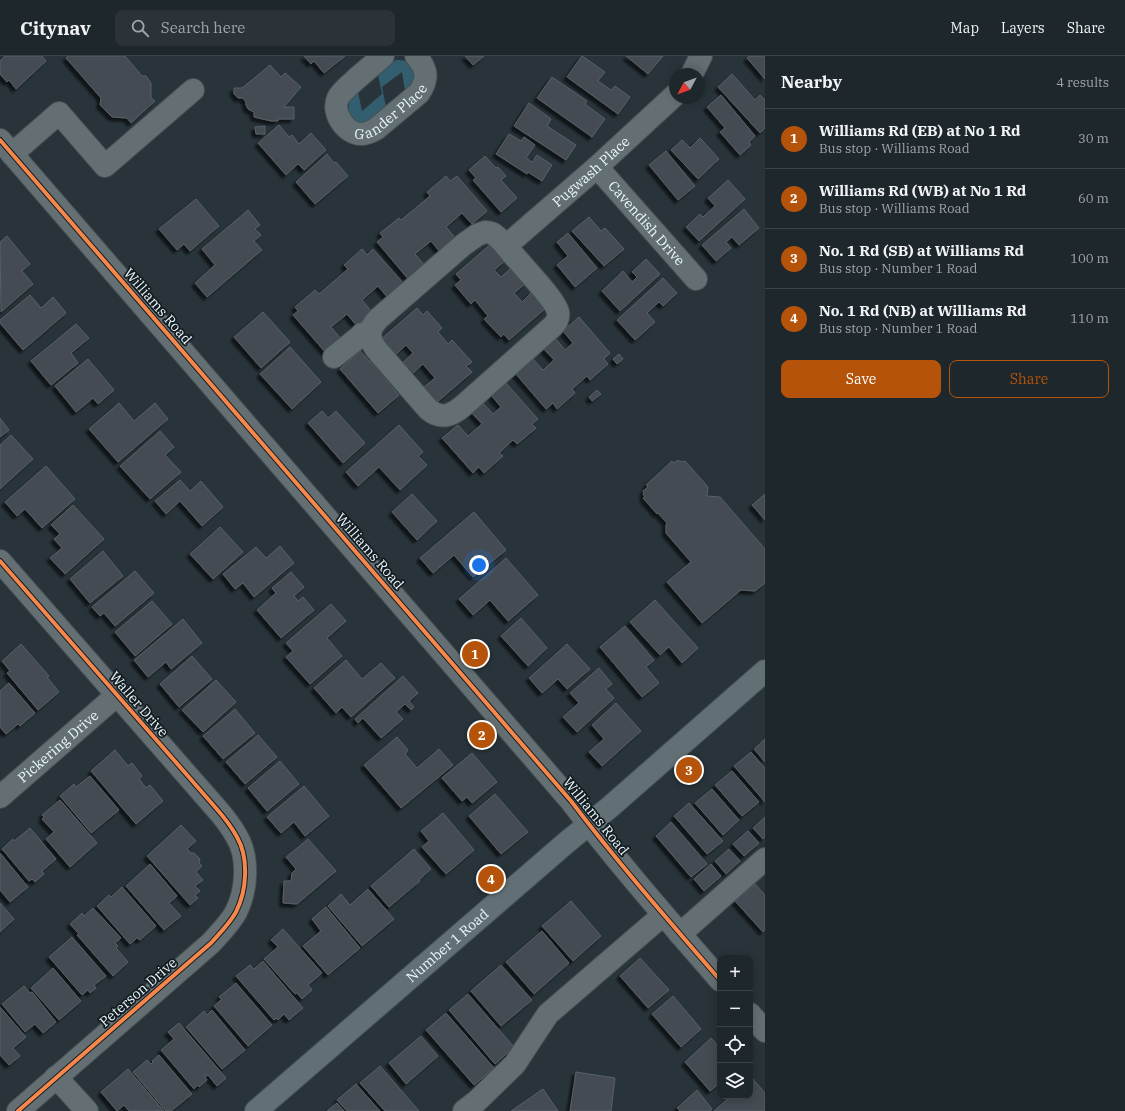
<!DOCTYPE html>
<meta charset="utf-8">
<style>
:root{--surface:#1e272c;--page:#2b3338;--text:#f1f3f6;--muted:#a1a5a9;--line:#3c4448;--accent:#b45309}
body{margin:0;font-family:"IBM Plex Serif",serif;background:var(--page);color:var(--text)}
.controls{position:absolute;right:12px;bottom:12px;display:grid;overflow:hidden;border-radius:8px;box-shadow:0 2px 10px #0003}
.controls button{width:36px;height:36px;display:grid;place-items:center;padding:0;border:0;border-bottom:1px solid var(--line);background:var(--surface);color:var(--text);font:20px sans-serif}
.compass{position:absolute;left:669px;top:12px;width:36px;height:36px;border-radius:50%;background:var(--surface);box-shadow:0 2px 10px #0003;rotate:229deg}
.you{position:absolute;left:479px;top:509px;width:14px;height:14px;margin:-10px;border:3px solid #fff;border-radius:50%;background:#1a73e8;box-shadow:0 0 0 6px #1a73e833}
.badge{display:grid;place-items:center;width:26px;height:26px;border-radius:50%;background:var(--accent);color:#fff;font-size:13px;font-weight:700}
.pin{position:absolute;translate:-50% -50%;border:2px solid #fff;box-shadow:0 1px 4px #0006}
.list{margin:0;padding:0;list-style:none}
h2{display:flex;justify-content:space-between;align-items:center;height:52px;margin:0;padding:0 16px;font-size:17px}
h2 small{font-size:13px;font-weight:400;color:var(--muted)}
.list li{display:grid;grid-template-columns:26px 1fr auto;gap:12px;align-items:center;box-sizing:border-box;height:60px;padding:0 16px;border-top:1px solid var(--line)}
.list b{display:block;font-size:15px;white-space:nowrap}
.list p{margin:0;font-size:13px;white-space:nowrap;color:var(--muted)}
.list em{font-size:13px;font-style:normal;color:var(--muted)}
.actions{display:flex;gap:8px;padding:12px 16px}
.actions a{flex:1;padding:9px 0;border:1px solid var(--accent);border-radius:8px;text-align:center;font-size:14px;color:var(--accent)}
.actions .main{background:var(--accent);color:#fff}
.icon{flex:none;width:22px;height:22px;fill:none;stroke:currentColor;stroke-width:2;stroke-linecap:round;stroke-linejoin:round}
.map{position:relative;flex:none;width:765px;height:1055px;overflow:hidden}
header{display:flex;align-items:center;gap:24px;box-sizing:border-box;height:56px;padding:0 20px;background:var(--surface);border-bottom:1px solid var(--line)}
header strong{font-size:19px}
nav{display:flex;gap:22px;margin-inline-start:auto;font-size:14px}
.search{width:280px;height:36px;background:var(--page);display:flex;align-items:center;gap:10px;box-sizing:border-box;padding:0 14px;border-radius:8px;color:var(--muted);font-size:15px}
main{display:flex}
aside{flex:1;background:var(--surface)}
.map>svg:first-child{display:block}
</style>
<header>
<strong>Citynav</strong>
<div class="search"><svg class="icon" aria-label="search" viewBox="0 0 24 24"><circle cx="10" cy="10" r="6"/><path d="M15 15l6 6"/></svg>Search here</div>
<nav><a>Map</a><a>Layers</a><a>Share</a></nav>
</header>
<main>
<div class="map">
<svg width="765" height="1055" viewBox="0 0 765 1055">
<defs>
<filter id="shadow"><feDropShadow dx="-3.5" dy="3.5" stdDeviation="1" flood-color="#0009"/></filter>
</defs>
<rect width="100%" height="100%" fill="#28343a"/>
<path fill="#335e70" d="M397 4C411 3 420 16 413 28 411 31 408 33 405 35L402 16 382 31 386 51C380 57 372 66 363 67 352 68 345 54 350 45 351 41 356 38 358 36L362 55 382 38 378 19 392 6Z"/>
<g fill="#454c52" stroke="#586067" filter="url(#shadow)">
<polygon points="5,0 42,0 46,5 16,33 9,24 7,26 0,18 0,5"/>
<polygon points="68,0 125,0 142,20 146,20 151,27 151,42 155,45 131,67 127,62 112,61 100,49 101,42 66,2"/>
<polygon points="304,0 345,0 324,17 314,5 311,8"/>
<polygon points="465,0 484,0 473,9"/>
<polygon points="582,0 605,16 598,25 611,34 615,30 630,41 618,58 567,21"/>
<polygon points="626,0 663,0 648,18"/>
<polygon points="749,0 765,0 765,23 747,2"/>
<polygon points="270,9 281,21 285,17 301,31 284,51 294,51 294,63 278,63 278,65 271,65 254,61 254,56 248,53 246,49 246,46 243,42 238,42 234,38 234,32 242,32"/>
<polygon points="732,18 755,44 760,39 765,44 765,72 760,77 718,31"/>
<polygon points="552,21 587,45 585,48 605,63 592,81 537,42"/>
<polygon points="721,39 755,80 749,86 751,89 740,99 720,76 725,72 707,51"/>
<polygon points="529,47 551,63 547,70 576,89 566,104 514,70"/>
<polygon points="279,69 289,81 292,79 299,88 311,77 326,94 304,114 298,108 286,119 258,87"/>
<polygon points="265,70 265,78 256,78 255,71"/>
<polygon points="509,78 521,85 524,81 535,89 526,102 532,106 537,99 552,109 542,125 528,116 527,118 496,98"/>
<polygon points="700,82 719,103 698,123 671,94 682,84 690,92"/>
<polygon points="666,95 695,130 678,144 649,109"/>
<polygon points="327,98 334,107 336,106 348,120 315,148 296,126"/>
<polygon points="485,100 496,112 498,111 506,120 501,124 517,142 501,156 473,124 476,122 469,114"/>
<polygon points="446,120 450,125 457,120 487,155 472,168 462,157 446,171 456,183 440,196 431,185 415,198 425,210 409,224 377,186 383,181 380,177 399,162 401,164 430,140 427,136"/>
<polygon points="728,124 745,143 699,185 686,171 700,158 703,161 715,150 708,142"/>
<polygon points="196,143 219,170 190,195 184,188 177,194 159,173"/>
<polygon points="744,153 759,172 739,189 732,181 726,186 731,192 716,205 702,189"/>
<polygon points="248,154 260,169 255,173 261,179 254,185 262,194 207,241 195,227 215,209 202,193"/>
<polygon points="589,161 601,175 605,172 624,193 604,210 572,175"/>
<polygon points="568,177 597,212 575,231 557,209 568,200 557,186"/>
<polygon points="7,180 30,208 22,215 33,228 1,256 0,186"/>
<polygon points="492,187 506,204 494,214 501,221 512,211 526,227 514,237 522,246 533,235 547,251 509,284 504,278 501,281 484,263 488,260 475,244 471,248 455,229 461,224 456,218"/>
<polygon points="362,193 367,199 373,193 404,228 388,242 378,230 362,244 372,256 357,270 347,258 331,271 341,283 326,297 293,259 298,255 295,251 315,234 319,238 348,213 344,209"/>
<polygon points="646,203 660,218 620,255 602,235 623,215 632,226 637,221 632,216"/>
<polygon points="663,222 677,237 663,250 659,246 647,257 655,266 635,284 617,264"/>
<polygon points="30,239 41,252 53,241 66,257 23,294 0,267 0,264"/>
<polygon points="417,252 423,259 427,255 442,272 438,276 448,288 452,284 472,306 466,310 472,316 436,347 423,332 435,322 423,308 411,319 401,308 413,297 406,289 394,300 380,284"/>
<polygon points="263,256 290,286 261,312 234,281"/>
<polygon points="579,261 610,297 604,303 608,308 590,324 587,320 572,333 575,337 557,353 553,347 546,353 515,317 532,302 543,314 554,304 543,292 555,282 565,294 573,287 563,275"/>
<polygon points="76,268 89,282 71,297 78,307 51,329 31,305"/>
<polygon points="290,291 321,326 292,353 260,318"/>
<polygon points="360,295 370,306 373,304 389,322 386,324 399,339 378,357 340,313"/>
<polygon points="619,298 623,303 617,308 613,303"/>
<polygon points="88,303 114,334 98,348 93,342 76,356 55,330"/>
<polygon points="505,326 538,363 532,368 536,372 517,388 513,384 499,397 503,400 484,417 479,411 473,417 442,382 458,369 468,380 482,368 471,356 482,346 493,358 501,351 491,339"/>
<polygon points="597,334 601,338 592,345 589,341"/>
<polygon points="119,347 134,365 155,347 168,363 118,406 89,373"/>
<polygon points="322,355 328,362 336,355 365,387 343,407 308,367"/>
<polygon points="0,362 9,374 0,381"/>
<polygon points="399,369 423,396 418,400 427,409 400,434 379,411 358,430 346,416"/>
<polygon points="160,375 174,391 165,399 181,416 150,443 120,410"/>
<polygon points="11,379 33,403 0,433 0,389"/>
<polygon points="678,404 680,406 681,405 683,406 685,405 708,431 707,440 720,441 765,493 765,527 755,535 741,534 702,567 667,526 691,506 666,477 666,469 667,467 658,457 657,458 643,442 645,441 643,438 644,437 643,435 648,431 646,429 672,405 674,407"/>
<polygon points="46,410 75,443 42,472 25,453 17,460 5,446"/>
<polygon points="180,424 190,435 201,425 223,451 202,470 180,445 166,458 155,445"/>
<polygon points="412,438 437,465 417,484 392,456"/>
<polygon points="765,438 765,464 752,449"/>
<polygon points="73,449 104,483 65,518 50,502 62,492 54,483 60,478 51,469"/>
<polygon points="474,456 506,494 473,521 454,499 433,517 420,502"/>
<polygon points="220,471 243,496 213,523 190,498"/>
<polygon points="280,490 294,507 254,541 243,527 235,533 223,518 256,491 266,502"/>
<polygon points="103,495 123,520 90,547 70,523"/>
<polygon points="506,502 538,539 508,565 490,544 473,559 459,543"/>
<polygon points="135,515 154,537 115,570 104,557 100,560 92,551"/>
<polygon points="291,516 304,531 294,540 298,545 303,541 314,554 281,582 257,554 276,537 272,532"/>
<polygon points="655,544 698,592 682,607 669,591 660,599 630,566"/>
<polygon points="152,545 172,568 135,600 115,576"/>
<polygon points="331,548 346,565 327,582 342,600 310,628 286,601 293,595 286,587"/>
<polygon points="521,562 547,592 528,610 501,580"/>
<polygon points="183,563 202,587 171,613 166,606 148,621 134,604"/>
<polygon points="625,570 654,604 646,611 659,627 642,641 600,591"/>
<polygon points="21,588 49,620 47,621 59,636 38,654 7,617 10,615 2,605"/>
<polygon points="567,588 590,613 567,633 558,623 542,637 529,622"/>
<polygon points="192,600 212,623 179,651 160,628"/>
<polygon points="346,604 362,623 381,607 395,622 351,661 342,651 336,657 314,632"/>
<polygon points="599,612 612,628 606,633 614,642 577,676 563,661 579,647 570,637"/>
<polygon points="403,620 418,637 409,645 414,651 411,654 405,648 396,656 403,663 381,682 363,662 358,667 355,663"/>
<polygon points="216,624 236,646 203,676 182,654"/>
<polygon points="9,627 35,657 20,670 18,668 6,678 0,671 0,635"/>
<polygon points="616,647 641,675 602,710 589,696 604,683 592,669"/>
<polygon points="235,653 255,677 223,703 203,680"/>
<polygon points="258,679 277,701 245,728 226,706"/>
<polygon points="397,681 408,694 405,698 417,712 439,693 453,709 401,752 364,709"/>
<polygon points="765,683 765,706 754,693"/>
<polygon points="115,694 128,710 132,707 142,720 139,723 146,732 150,729 163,745 136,768 91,715"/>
<polygon points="751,696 765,712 765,746 734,710"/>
<polygon points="472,697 497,726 472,747 467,741 462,745 442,722"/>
<polygon points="280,705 299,728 267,755 248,732"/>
<polygon points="732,715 759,746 742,760 715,729"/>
<polygon points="90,720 119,754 91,777 60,740 74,728 76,731"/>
<polygon points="304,730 329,760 305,780 294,766 281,777 267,761"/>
<polygon points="712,733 739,764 723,779 695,747"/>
<polygon points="495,738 528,776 501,798 469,760"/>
<polygon points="60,744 97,787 70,811 46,783 54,776 42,763 44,761 42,759"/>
<polygon points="689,747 723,785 707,798 674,760"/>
<polygon points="443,757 474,794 446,818 422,791 429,785 421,775"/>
<polygon points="765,761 765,781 763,783 753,772"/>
<polygon points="671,766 707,808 691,821 656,780"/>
<polygon points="181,769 196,785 187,793 191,797 194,797 200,803 199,807 202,810 196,816 203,824 195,830 200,835 195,839 198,842 190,849 147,800"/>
<polygon points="30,772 56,803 42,815 44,818 35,826 32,823 29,825 2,793 13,783 14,785"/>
<polygon points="748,775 759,787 744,800 733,788"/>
<polygon points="308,783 336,815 297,848 283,847 284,825 291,825 292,817 296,813 286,801"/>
<polygon points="414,793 431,813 419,824 420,825 389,851 371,830"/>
<polygon points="729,793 740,805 726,818 715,805"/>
<polygon points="0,797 28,831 10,846 0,834"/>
<polygon points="150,808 177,840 169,847 181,860 164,874 126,830"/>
<polygon points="711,808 721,820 704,835 694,823"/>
<polygon points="755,828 765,839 765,874 763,876 735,845"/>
<polygon points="122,831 156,870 140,884 137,882 130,888 97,850 109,839 111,841"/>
<polygon points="368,833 394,863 362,890 328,850 341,838 350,849"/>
<polygon points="571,845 601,880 573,905 542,870"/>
<polygon points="0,847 14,863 0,876"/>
<polygon points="326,851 360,892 328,919 303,890 321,875 312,863"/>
<polygon points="93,852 121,882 115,887 118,890 116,892 128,906 113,920 77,879 79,878 70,868 82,857 84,860"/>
<polygon points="283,873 322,917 308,929 312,934 302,943 297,937 295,938 264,903 278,891 271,884"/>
<polygon points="542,875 569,907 534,938 506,906"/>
<polygon points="72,881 106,920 94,929 96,932 90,937 88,934 82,939 49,901"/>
<polygon points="640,902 669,934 648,952 620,920"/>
<polygon points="263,905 303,952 289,964 284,958 278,964 277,962 274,964 236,920 250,909 254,913"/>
<polygon points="501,909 532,944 501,970 471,935"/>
<polygon points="53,912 81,945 59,964 31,932"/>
<polygon points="236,927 272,969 248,990 214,950 222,943 219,941"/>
<polygon points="24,930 30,937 32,936 56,966 43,977 35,968 25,976 2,948"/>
<polygon points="468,938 514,991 495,1008 449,954"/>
<polygon points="673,940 701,973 681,991 652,958"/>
<polygon points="0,951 26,981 13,992 20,1000 9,1009 0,999"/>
<polygon points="212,954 245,994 222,1013 186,971 204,955 207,959"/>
<polygon points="446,957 494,1012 474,1029 426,974"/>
<polygon points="179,967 226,1022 217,1030 208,1019 205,1021 207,1024 199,1031 198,1029 194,1033 161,994 174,983 168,976"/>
<polygon points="421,980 438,1000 406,1028 389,1007"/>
<polygon points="711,982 720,992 720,1027 710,1035 685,1006"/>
<polygon points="159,999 192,1038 171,1055 166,1055 133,1016 147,1004 151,1008 153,1006 152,1005"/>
<polygon points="380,1010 419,1055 385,1055 360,1027"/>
<polygon points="128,1013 164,1055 129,1055 124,1049 117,1055 101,1036"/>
<polygon points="576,1016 615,1022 611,1055 570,1055"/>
<polygon points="752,1022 765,1037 765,1055 714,1055 731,1040 750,1040 750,1024"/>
<polygon points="356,1028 380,1055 347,1055 337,1044"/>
<polygon points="543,1033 558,1055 511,1055"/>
<polygon points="697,1034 712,1053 710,1055 680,1055 677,1052"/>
<polygon points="337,1047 344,1055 327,1055"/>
</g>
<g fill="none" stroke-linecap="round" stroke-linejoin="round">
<g stroke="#455054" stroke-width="24">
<g id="minor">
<path id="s1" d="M383 0C374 8 364 16 355 24 349 30 342 35 338 42 331 57 346 78 361 78 367 78 371 76 376 73L419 37C429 22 427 13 416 0"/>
<polyline points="692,18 701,0"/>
<path d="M0 84 571 745C618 807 669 865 720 924"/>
<polyline points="12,98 59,57 105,110 193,34"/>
<path id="s2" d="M597 111 696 223"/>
<path d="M485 176C489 176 493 177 496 180 504 186 510 196 517 203 525 213 556 245 558 256 559 262 557 266 553 270L463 350C451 360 441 364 428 353L376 293C368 281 368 274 378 263L463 189 477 179Z"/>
<path id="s3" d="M506 190 597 111 675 39"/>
<polyline points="334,301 359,281 362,278 370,278"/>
<path d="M0 505 215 751C223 760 231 770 237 781 249 802 247 834 236 856 230 867 220 877 211 887L18 1055"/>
<path id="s4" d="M0 741 117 639"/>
<polyline points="680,878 765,803"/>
<polyline points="750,958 765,975"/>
<polyline points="56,1021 87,1055"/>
<polyline points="464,1055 477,1045 515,1008 548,958 663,859"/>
</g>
</g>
<g stroke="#455054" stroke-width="24">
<g id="major">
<path id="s5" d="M256 1055 567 786 610 751 765 615"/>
</g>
</g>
<use href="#minor" stroke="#646f73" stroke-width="22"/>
<use href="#major" stroke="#627075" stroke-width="22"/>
<g stroke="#131d21" stroke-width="6">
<g id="cycleway">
<path d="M0 84 571 745C618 807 669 865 720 924"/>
<path d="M0 505 215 751C223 760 231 770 237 781 249 802 247 834 236 856 230 867 220 877 211 887L18 1055"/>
</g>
</g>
<use href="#cycleway" stroke="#f5874c" stroke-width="4"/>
</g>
<g text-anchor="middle" stroke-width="3.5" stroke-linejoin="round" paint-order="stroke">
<g font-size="14" fill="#e9f7fd" stroke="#131d21">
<text dy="5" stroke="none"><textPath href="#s1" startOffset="148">Gander Place</textPath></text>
<text dy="5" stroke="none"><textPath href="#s3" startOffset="113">Pugwash Place</textPath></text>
<text dy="5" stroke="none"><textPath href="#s2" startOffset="75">Cavendish Drive</textPath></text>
<text transform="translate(158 250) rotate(49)" y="5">Williams Road</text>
<text transform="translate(370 495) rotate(49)" y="5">Williams Road</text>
<text transform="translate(139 648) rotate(49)" y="5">Waller Drive</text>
<text dy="5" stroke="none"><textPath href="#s4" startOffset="77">Pickering Drive</textPath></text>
<text transform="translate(596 760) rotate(51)" y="5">Williams Road</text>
<text dy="5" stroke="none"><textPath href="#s5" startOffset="253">Number 1 Road</textPath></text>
<text transform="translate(138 936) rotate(-41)" y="5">Peterson Drive</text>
</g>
</g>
</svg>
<div class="controls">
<button>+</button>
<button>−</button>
<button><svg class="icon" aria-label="locate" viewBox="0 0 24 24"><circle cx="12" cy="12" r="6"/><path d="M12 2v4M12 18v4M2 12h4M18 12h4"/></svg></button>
<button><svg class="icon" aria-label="layers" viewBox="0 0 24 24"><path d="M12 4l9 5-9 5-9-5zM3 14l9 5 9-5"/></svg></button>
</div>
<svg class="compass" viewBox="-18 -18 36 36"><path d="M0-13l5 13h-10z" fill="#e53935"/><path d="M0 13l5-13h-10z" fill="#a1a5a9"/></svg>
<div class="you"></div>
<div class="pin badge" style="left:475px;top:598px">1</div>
<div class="pin badge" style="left:482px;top:679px">2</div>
<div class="pin badge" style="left:689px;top:714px">3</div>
<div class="pin badge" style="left:491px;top:823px">4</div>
</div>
<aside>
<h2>Nearby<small>4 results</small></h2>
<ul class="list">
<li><span class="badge">1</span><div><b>Williams Rd (EB) at No 1 Rd</b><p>Bus stop · Williams Road</p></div><em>30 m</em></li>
<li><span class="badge">2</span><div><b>Williams Rd (WB) at No 1 Rd</b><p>Bus stop · Williams Road</p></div><em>60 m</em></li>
<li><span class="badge">3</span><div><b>No. 1 Rd (SB) at Williams Rd</b><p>Bus stop · Number 1 Road</p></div><em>100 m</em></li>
<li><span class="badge">4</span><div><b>No. 1 Rd (NB) at Williams Rd</b><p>Bus stop · Number 1 Road</p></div><em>110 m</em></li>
</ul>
<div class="actions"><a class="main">Save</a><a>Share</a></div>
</aside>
</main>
